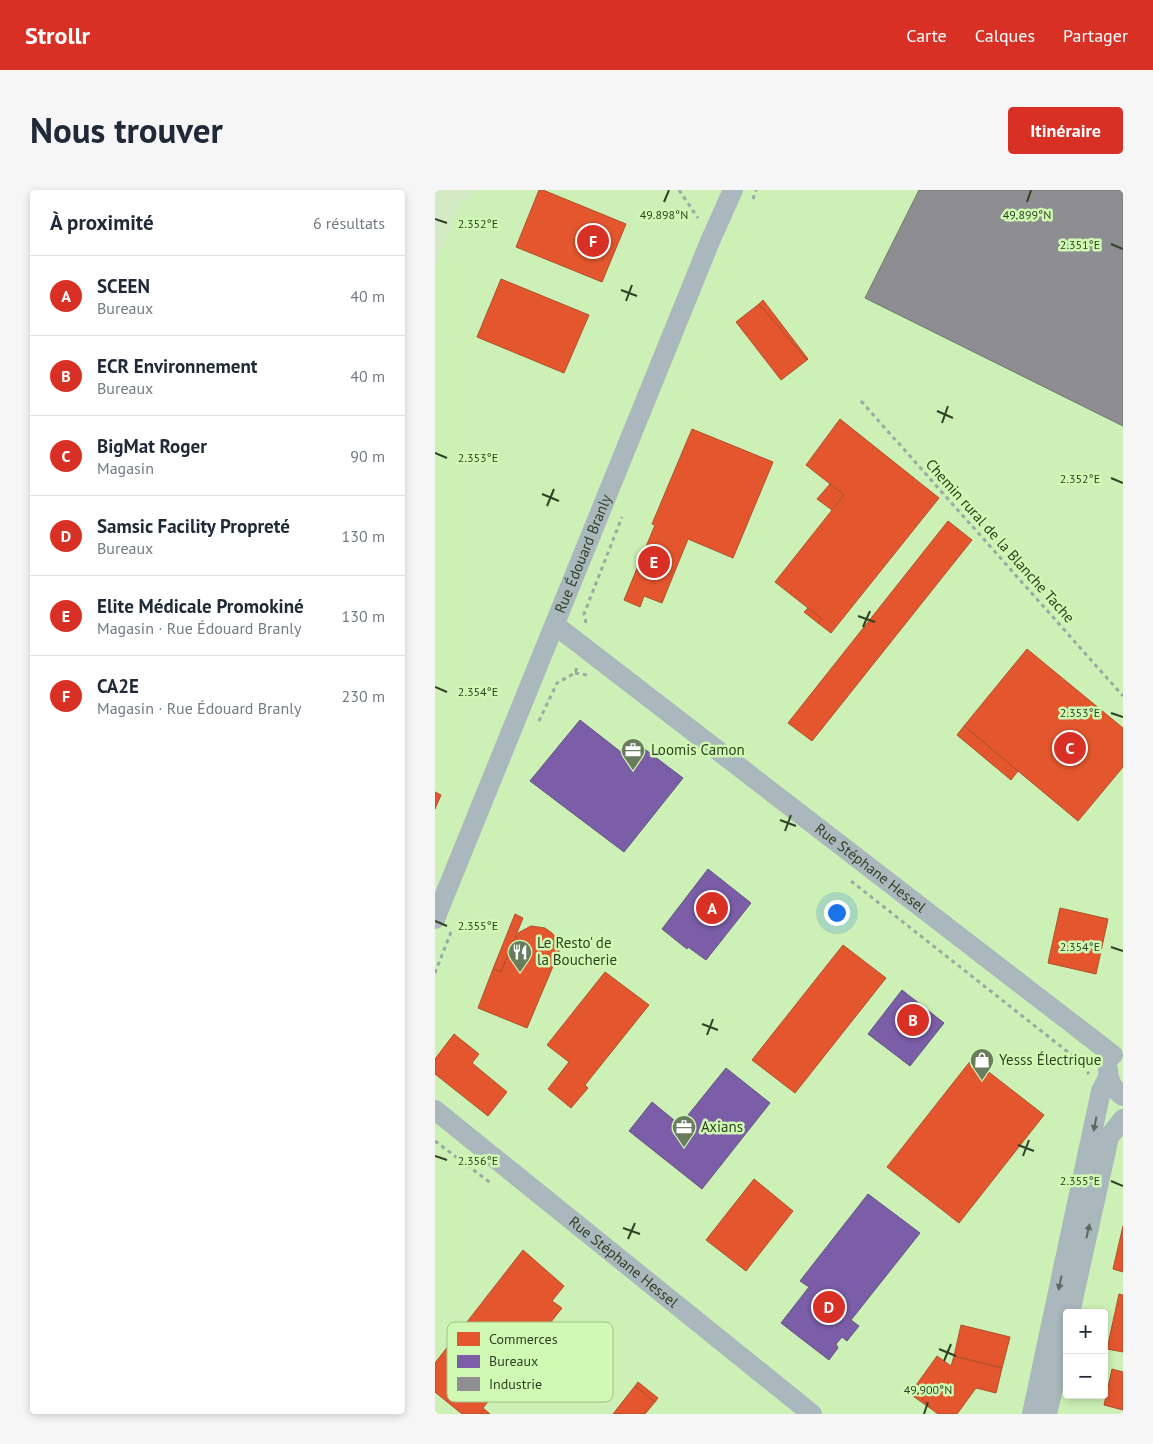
<!DOCTYPE html>
<html lang="fr">
<meta charset="utf-8">
<style>
:root{--surface:#fff;--page:#f6f6f7;--text:#1f2937;--muted:#747a83;--line:#e0e1e3;--accent:#d93025}
body{margin:0;font-family:"PT Sans",sans-serif;background:var(--page);color:var(--text)}
.controls{position:absolute;right:15px;bottom:15px;display:grid;overflow:hidden;border-radius:5px;box-shadow:0 2px 8px #0003}
.controls button{width:45px;height:45px;display:grid;place-items:center;padding:0;border:0;border-bottom:1px solid var(--line);background:var(--surface);color:var(--text);font:25px sans-serif}
.you{position:absolute;left:401px;top:722px;width:18px;height:18px;margin:-12px;border:4px solid #fff;border-radius:50%;background:#1a73e8;box-shadow:0 0 0 8px #1a73e833}
.badge{display:grid;place-items:center;width:32px;height:32px;border-radius:50%;background:var(--accent);color:#fff;font-size:16px;font-weight:700}
.pin{position:absolute;translate:-50% -50%;border:2px solid #fff;box-shadow:0 1px 5px #0006}
.list{margin:0;padding:0;list-style:none}
h2{display:flex;justify-content:space-between;align-items:center;height:65px;margin:0;padding:0 20px;font-size:21px}
h2 small{font-size:16px;font-weight:400;color:var(--muted)}
.list li{display:grid;grid-template-columns:32px 1fr auto;gap:15px;align-items:center;box-sizing:border-box;height:80px;padding:0 20px;border-top:1px solid var(--line)}
.list b{display:block;font-size:19px;white-space:nowrap}
.list p{margin:0;font-size:16px;white-space:nowrap;color:var(--muted)}
.list em{font-size:16px;font-style:normal;color:var(--muted)}
.map{position:relative;flex:none;width:688px;height:1224px;overflow:hidden;border-radius:5px}
header{display:flex;align-items:center;gap:30px;box-sizing:border-box;height:70px;padding:0 25px;background:var(--accent);color:#fff}
header strong{font-size:24px}
nav{display:flex;gap:28px;margin-inline-start:auto;font-size:18px}
.intro{display:flex;align-items:center;justify-content:space-between;box-sizing:border-box;height:120px;padding:0 30px}
h1{margin:0;font-size:35px}
.button{padding:12px 22px;border-radius:5px;background:var(--accent);color:#fff;font-size:18px;font-weight:700}
main{display:flex;gap:30px;padding:0 30px}
aside{flex:1;background:var(--surface);border-radius:5px;box-shadow:0 2px 8px #0003}
.map>svg:first-child{display:block}
</style>
<header>
<strong>Strollr</strong>
<nav><a>Carte</a><a>Calques</a><a>Partager</a></nav>
</header>
<div class="intro"><h1>Nous trouver</h1><a class="button">Itinéraire</a></div>
<main>
<aside>
<h2>À proximité<small>6 résultats</small></h2>
<ul class="list">
<li><span class="badge">A</span><div><b>SCEEN</b><p>Bureaux</p></div><em>40 m</em></li>
<li><span class="badge">B</span><div><b>ECR Environnement</b><p>Bureaux</p></div><em>40 m</em></li>
<li><span class="badge">C</span><div><b>BigMat Roger</b><p>Magasin</p></div><em>90 m</em></li>
<li><span class="badge">D</span><div><b>Samsic Facility Propreté</b><p>Bureaux</p></div><em>130 m</em></li>
<li><span class="badge">E</span><div><b>Elite Médicale Promokiné</b><p>Magasin · Rue Édouard Branly</p></div><em>130 m</em></li>
<li><span class="badge">F</span><div><b>CA2E</b><p>Magasin · Rue Édouard Branly</p></div><em>230 m</em></li>
</ul>
</aside>
<div class="map">
<svg width="688" height="1224" viewBox="0 0 688 1224">
<rect width="100%" height="100%" fill="#d4eac4"/>
<path fill="#ccf0b5" fill-rule="evenodd" d="M43 0H688V1224H0V76L26 12ZM632 1123H669V1205H632Z"/>
<g fill="#e4572e" stroke="#ae502b">
<polygon points="104,0 108,0 191,34 167,92 81,57"/>
<polygon points="66,89 154,125 129,183 42,147"/>
<polygon points="328,110 373,169 372,170 324,114"/>
<polygon points="324,114 372,170 346,190 301,132"/>
<polygon points="405,229 504,308 396,443 383,433 387,429 340,392 409,305 371,275"/>
<polygon points="257,239 338,272 298,368 253,349 227,413 209,406 205,417 189,410 220,335 217,334"/>
<polygon points="395,294 409,305 397,320 382,309"/>
<polygon points="513,331 537,350 377,551 353,533"/>
<polygon points="373,418 387,429 383,433 369,422"/>
<polygon points="592,459 688,538 688,577 643,631 529,536"/>
<polygon points="529,536 583,581 576,590 522,545"/>
<polygon points="0,602 6,605 0,619"/>
<polygon points="625,718 673,729 661,784 613,773"/>
<polygon points="80,724 88,728 66,782 58,779"/>
<polygon points="96,736 110,738 117,743 122,749 124,762 92,838 43,818 58,779 66,782 83,743"/>
<polygon points="408,755 451,788 360,903 317,870"/>
<polygon points="170,782 214,815 150,895 153,898 136,918 113,899 134,872 112,855"/>
<polygon points="19,844 44,864 37,873 72,902 53,926 0,884 0,869"/>
<polygon points="537,869 609,925 524,1033 452,977"/>
<polygon points="319,989 358,1021 311,1081 271,1050"/>
<polygon points="688,1036 688,1082 678,1079"/>
<polygon points="88,1060 129,1096 117,1111 127,1118 48,1218 55,1224 27,1224 0,1202 0,1173"/>
<polygon points="684,1104 688,1105 688,1162 672,1159"/>
<polygon points="526,1135 575,1147 567,1178 519,1166"/>
<polygon points="502,1166 516,1176 519,1166 567,1178 561,1203 541,1198 522,1224 503,1224 495,1218 479,1198"/>
<polygon points="677,1179 688,1182 688,1220 669,1215"/>
<polygon points="203,1192 223,1208 220,1212 200,1196"/>
<polygon points="200,1196 220,1212 210,1224 178,1224"/>
<polygon points="479,1198 495,1218 475,1204"/>
</g>
<g fill="#7b5ea7" stroke="#645580">
<polygon points="145,530 191,566 203,554 248,588 189,662 95,591"/>
<polygon points="273,679 316,713 271,770 253,757 252,759 227,739"/>
<polygon points="467,800 509,833 475,876 433,844"/>
<polygon points="291,878 335,913 267,999 194,941 217,912 245,935"/>
<polygon points="433,1004 485,1043 416,1130 424,1136 412,1151 407,1147 401,1154 403,1158 394,1170 346,1133 374,1097 365,1091"/>
</g>
<polygon fill="#8d8d92" stroke="#717671" points="484,0 688,0 688,236 430,108"/>
<g fill="none" stroke-linecap="round" stroke-linejoin="round">
<g stroke="#9ba9a5" stroke-width="3" stroke-dasharray="4 4" stroke-linecap="butt">
<polyline points="244,0 263,28"/>
<polyline points="318,9 321,0"/>
<polyline points="426,211 688,506"/>
<polyline points="151,433 149,424 187,327"/>
<polyline points="140,483 152,485"/>
<polyline points="104,531 122,493 140,483 142,477"/>
<polyline points="416,691 638,866 654,884"/>
<polyline points="0,783 16,742"/>
<polyline points="0,951 57,994"/>
</g>
<g stroke="#aab7bd" stroke-width="20">
<path id="s1" d="M120 435 678 865"/>
<path id="s2" d="M0 729 276 49 298 0"/>
<path d="M673 879C673 891 678 899 688 906"/>
<path id="s3" d="M0 920 377 1224"/>
<polyline points="635,1123 674,947 688,929"/>
<polyline points="597,1224 666,901 673,888"/>
<polyline points="612,1224 632,1137"/>
</g>
</g>
<defs><path id="oneway-solid" d="M-6-.8H1V-3.2L6.5 0L1 3.2V.8H-6Z" transform="scale(1.25)"/></defs>
<g fill="#5b6a5a">
<use href="#oneway-solid" transform="translate(660 934) rotate(101)"/>
<use href="#oneway-solid" transform="translate(653 1041) rotate(-77)"/>
<use href="#oneway-solid" transform="translate(625 1093) rotate(102)"/>
</g>
<path fill="none" stroke="#304125" stroke-width="2" d="M229 12 234 0M592 12 596 0M0 29 12 33M676 54 688 59M186 100 202 106M191 111 197 95M502 221 518 228M507 233 513 216M0 263 12 268M676 288 688 293M107 304 124 311M112 316 119 299M423 426 440 432M428 437 435 421M0 497 12 502M676 523 688 527M345 630 361 636M350 641 356 625M0 731 12 736M676 757 688 761M267 834 283 840M272 845 278 829M583 955 599 961M0 966 12 970M588 966 594 950M676 991 688 996M188 1038 205 1044M193 1049 200 1033M504 1159 521 1166M509 1171 516 1154M489 1224 493 1212"/>
<defs>
<g id="office-pin" transform="scale(1.25)"><path d="M0 17L-7.5 6A9.5 9.5 0 1 1 7.5 6Z" fill="#697c5d" stroke="#d0fab4"/><path d="M-6-3h4V-5.5h4V-3h4V5H-6ZM-1-4.5V-3h2v-1.5ZM-6 0V1H6V0Z" fill="#fff"/></g>
<g id="restaurant-pin" transform="scale(1.25)"><path d="M0 17L-7.5 6A9.5 9.5 0 1 1 7.5 6Z" fill="#697c5d" stroke="#d0fab4"/><path d="M-5-6h1v4h1v-4h1v4h1v-4h1v5L-1.5 .5V6h-2V.5L-5-1ZM5-6V6H3V1.5H1.5Q1.5-4 5-6Z" fill="#fff"/></g>
<g id="shop-pin" transform="scale(1.25)"><path d="M0 17L-7.5 6A9.5 9.5 0 1 1 7.5 6Z" fill="#697c5d" stroke="#d0fab4"/><path d="M-5-2.5h2.3a2.7 3.5 0 0 1 5.4 0H5L5.5 6h-11ZM-1.5-2.5h3a1.5 2.3 0 0 0-3 0Z" fill="#fff"/></g>
</defs>
<g fill-rule="evenodd">
<use href="#office-pin" x="198" y="560"/>
<use href="#restaurant-pin" x="85" y="762"/>
<use href="#shop-pin" x="547" y="870"/>
<use href="#office-pin" x="249" y="937"/>
</g>
<g text-anchor="middle" stroke-width="5" stroke-linejoin="round" paint-order="stroke">
<g font-size="15" fill="#304125" stroke="#d0fab4">
<text transform="translate(565 351) rotate(48)" y="5">Chemin rural de la Blanche Tache</text>
<text dy="5" stroke="none"><textPath href="#s2" startOffset="394">Rue Édouard Branly</textPath></text>
<text dy="5" stroke="none"><textPath href="#s1" startOffset="398">Rue Stéphane Hessel</textPath></text>
<text dy="5" stroke="none"><textPath href="#s3" startOffset="242">Rue Stéphane Hessel</textPath></text>
</g>
<g font-size="15" fill="#304125" stroke="#d0fab4" text-anchor="start">
<text x="216" y="565">Loomis Camon</text>
<text x="102" y="758">Le Resto' de<tspan x="102" dy="17">la Boucherie</tspan></text>
<text x="564" y="875">Yesss Électrique</text>
<text x="266" y="942">Axians</text>
</g>
</g>
<rect x="12" y="1132" width="166" height="80" rx="8" fill="#d0fab4" stroke="#a0c289" stroke-width="1"/>
<rect x="22" y="1142" width="23" height="14" fill="#e4572e"/>
<rect x="22" y="1165" width="23" height="13" fill="#7b5ea7"/>
<rect x="22" y="1187" width="23" height="14" fill="#8d8d92"/>
<g font-size="14" fill="#304125">
<text x="54" y="1154">Commerces</text>
<text x="54" y="1176">Bureaux</text>
<text x="54" y="1199">Industrie</text>
</g>
<g font-size="12" text-anchor="middle" fill="#304125" stroke="#d0fab4" stroke-width="5" stroke-linejoin="round" paint-order="stroke">
<text x="592" y="29">49.899°N</text>
<text x="229" y="29">49.898°N</text>
<text x="43" y="38">2.352°E</text>
<text x="645" y="59">2.351°E</text>
<text x="43" y="272">2.353°E</text>
<text x="645" y="293">2.352°E</text>
<text x="43" y="506">2.354°E</text>
<text x="645" y="527">2.353°E</text>
<text x="43" y="740">2.355°E</text>
<text x="645" y="761">2.354°E</text>
<text x="43" y="975">2.356°E</text>
<text x="645" y="995">2.355°E</text>
<text x="493" y="1204">49.900°N</text>
</g>
</svg>
<div class="controls">
<button>+</button>
<button>−</button>
</div>
<div class="you"></div>
<div class="pin badge" style="left:277px;top:718px">A</div>
<div class="pin badge" style="left:478px;top:830px">B</div>
<div class="pin badge" style="left:635px;top:558px">C</div>
<div class="pin badge" style="left:394px;top:1117px">D</div>
<div class="pin badge" style="left:219px;top:372px">E</div>
<div class="pin badge" style="left:158px;top:51px">F</div>
</div>
</main>
